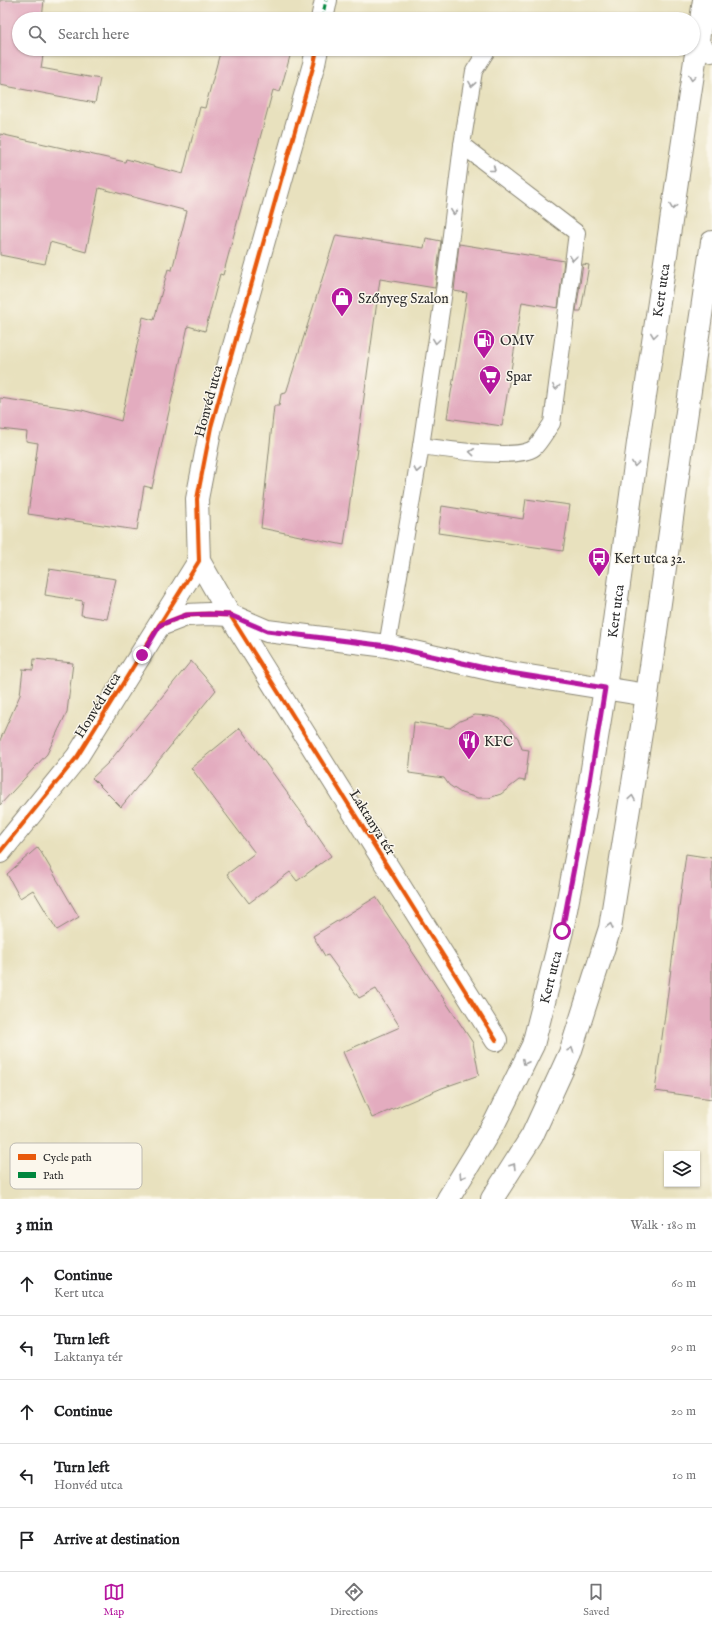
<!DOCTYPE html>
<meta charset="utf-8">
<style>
:root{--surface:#fff;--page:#f2f2f2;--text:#202124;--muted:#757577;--line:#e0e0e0;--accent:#b5179e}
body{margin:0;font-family:"IM FELL English",serif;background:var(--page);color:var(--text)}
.controls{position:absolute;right:12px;bottom:12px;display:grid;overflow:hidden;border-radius:0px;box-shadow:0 1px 3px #0004}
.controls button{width:36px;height:36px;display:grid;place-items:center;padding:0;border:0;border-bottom:1px solid var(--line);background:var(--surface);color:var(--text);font:20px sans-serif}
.stop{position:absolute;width:12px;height:12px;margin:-9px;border:3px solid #b5179e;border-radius:50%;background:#fff}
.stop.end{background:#b5179e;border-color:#fff;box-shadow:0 1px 4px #0008}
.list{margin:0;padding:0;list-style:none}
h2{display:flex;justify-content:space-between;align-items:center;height:52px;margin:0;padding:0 16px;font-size:17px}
h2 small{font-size:13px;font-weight:400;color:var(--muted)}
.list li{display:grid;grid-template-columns:26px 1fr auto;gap:12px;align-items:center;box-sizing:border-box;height:64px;padding:0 16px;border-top:1px solid var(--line)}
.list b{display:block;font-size:15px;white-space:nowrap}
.list p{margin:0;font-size:13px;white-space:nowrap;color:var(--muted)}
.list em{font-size:13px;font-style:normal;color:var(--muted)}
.icon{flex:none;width:22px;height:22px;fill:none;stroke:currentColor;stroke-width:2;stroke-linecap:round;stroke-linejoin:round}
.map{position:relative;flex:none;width:712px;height:1199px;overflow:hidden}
.search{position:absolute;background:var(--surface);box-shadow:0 1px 3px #0004;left:12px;right:12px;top:12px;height:44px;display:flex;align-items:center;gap:10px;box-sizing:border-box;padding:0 14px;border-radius:22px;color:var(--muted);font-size:15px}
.sheet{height:372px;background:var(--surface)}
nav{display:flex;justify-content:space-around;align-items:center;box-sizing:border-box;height:56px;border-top:1px solid var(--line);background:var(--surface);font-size:11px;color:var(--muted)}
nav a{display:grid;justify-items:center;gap:2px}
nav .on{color:var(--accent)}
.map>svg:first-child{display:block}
</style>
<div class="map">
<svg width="712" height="1199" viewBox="0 0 712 1199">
<rect width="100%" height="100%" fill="#fbf7ec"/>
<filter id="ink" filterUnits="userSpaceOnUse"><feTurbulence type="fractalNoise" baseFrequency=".025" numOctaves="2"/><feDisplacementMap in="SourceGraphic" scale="8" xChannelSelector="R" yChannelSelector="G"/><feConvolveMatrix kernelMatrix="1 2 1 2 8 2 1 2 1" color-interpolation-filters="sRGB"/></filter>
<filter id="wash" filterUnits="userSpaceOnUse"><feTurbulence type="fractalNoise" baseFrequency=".012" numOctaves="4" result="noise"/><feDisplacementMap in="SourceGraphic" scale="16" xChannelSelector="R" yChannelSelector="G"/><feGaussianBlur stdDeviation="0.9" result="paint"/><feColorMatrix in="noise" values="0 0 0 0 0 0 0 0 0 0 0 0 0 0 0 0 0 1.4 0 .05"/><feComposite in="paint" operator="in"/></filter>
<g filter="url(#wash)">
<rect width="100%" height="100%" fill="#e8e1be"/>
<g id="blocks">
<g fill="#e3acbf">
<polygon points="0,0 44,0 42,19 19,19 19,49 44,49 41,68 100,79 95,103 0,85"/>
<polygon points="221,49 292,49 280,92 273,90 223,275 220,274 205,331 188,326 152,488 144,486 137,530 28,514 38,443 26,441 27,432 0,429 0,398 82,410 121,421 143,317 154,320 168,269 172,270 187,211 99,188 86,252 50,242 45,264 0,255 0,134 125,162 126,159 183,174 200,107 205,108"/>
<polygon points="336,235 424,248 426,238 441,241 435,288 380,279 344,545 261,528 274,406 279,406 281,394 286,393"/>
<polygon points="459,244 564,261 558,308 522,302 502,426 447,418 467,293 454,291"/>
<polygon points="583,264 589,265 581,311 576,311"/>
<polygon points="526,499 570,505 563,551 438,533 442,506 523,519"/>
<polygon points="49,569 116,579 107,619 81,615 83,601 45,595"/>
<polygon points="34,659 73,663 67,712 47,754 0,805 0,740 20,695 23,669 33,670"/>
<polygon points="191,661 216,690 121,807 92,778 109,762"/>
<polygon points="475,715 489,716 500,719 509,727 518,738 522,749 529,750 525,781 519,780 501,794 489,798 478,798 461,793 449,785 444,778 409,773 414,722 450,728 460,721"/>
<polygon points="240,728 304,816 331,856 297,881 290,872 249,903 227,874 255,853 191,768"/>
<polygon points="38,847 79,917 57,930 33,890 20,898 7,874"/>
<polygon points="686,854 712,858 712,1099 655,1091"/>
<polygon points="376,897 473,1043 479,1075 442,1088 372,1118 343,1052 400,1027 376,989 359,998 328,955 325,956 313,936"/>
</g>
</g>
</g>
<g filter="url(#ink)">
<use href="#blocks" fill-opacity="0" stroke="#8a8674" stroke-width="1"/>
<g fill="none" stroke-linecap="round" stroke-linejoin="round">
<g stroke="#8a8674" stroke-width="18">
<g id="service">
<polyline points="693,39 698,40 712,54"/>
<path d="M421 446C444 449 517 461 534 448 539 444 547 430 552 423L577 233 462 145"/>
<polyline points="387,646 421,446 445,284 462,145 474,71 488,49"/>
</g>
</g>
<g stroke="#8a8674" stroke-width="24">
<g id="minor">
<polyline points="322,19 326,0"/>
<polyline points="199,561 230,615 267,631 387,646 498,671 647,695"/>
<polyline points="160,625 186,615 209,614 230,615 496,1040"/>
<polyline points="0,852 77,757 199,561 197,499 211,427 314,64 317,49"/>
</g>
</g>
<g stroke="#8a8674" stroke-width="24">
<g id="primary">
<path id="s1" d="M448 1199 495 1122 533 1045 562 931 588 794 605 688 638 443 704 0"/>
<polyline points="492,1199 532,1136 570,1053 610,928 647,695 694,362 712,242"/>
</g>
</g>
<use href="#service" stroke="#fff" stroke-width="16"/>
<use href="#minor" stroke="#fff" stroke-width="22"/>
<use href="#primary" stroke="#fff" stroke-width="22"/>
<polyline stroke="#00873e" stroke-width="3" stroke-dasharray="6 3" stroke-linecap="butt" points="322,19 326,0"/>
<g stroke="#fbf7ec" stroke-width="6">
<g id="cycleway">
<polyline points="160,625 186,615 209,614 230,615 496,1040"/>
<polyline points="0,852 77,757 199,561 197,499 211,427 314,64 317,49"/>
</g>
</g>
<use href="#cycleway" stroke="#e8590c" stroke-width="4"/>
</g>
<defs><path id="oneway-chevron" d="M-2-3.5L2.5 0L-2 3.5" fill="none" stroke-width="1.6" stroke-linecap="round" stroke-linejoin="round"/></defs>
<g stroke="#a0a0a0">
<use href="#oneway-chevron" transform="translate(692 78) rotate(98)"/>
<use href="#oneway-chevron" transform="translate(472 84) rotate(99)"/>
<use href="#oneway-chevron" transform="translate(493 169) rotate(38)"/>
<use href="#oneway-chevron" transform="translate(673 207) rotate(98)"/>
<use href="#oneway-chevron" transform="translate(454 212) rotate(97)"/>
<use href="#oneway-chevron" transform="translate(573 258) rotate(97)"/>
<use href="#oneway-chevron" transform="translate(654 335) rotate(98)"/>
<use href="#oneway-chevron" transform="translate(436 341) rotate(98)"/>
<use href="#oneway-chevron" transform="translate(556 387) rotate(97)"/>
<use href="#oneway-chevron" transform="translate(472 452) rotate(-174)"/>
<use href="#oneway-chevron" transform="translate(635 464) rotate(98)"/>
<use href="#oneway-chevron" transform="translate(417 470) rotate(100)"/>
<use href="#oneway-chevron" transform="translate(632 798) rotate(-81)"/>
<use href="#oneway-chevron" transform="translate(610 926) rotate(-77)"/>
<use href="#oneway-chevron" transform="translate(571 1050) rotate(-71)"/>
<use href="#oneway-chevron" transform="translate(525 1062) rotate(116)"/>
<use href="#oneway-chevron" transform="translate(513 1166) rotate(-58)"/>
<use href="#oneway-chevron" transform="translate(462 1176) rotate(121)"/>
</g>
</g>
<g fill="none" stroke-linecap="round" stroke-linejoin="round" filter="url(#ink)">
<polyline stroke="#b5179e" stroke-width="5" points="142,655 160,625 186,615 209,614 230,615 267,631 387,646 498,671 605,688 588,794 562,931"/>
</g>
<defs>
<g id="shop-pin" transform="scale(1.15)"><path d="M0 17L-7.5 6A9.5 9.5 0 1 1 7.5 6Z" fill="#b5179e" stroke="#fbf7ec"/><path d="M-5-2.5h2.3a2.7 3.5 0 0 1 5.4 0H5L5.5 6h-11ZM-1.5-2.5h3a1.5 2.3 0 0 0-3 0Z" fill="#fff"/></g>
<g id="fuel-pin" transform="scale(1.15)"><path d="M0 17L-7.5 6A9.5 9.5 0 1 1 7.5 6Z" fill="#b5179e" stroke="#fbf7ec"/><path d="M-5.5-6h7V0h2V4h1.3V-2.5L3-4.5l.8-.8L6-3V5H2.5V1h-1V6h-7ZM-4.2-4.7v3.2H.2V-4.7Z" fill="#fff"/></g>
<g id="supermarket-pin" transform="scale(1.15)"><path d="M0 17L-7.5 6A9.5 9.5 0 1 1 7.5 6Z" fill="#b5179e" stroke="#fbf7ec"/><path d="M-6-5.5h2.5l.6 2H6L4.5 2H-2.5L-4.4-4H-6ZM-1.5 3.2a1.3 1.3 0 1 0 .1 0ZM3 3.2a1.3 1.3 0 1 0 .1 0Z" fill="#fff"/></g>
<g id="bus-pin" transform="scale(1.15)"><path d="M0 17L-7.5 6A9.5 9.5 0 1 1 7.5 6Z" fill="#b5179e" stroke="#fbf7ec"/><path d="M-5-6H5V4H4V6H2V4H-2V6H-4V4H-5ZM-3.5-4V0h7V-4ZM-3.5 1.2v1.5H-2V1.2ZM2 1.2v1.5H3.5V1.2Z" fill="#fff"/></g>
<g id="restaurant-pin" transform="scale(1.15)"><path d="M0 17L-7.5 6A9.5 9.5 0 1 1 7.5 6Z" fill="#b5179e" stroke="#fbf7ec"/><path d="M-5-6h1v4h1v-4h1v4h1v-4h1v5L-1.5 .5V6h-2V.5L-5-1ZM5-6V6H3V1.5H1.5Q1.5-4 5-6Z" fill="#fff"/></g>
</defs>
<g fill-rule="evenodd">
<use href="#shop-pin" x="342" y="298"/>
<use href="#fuel-pin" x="484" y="340"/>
<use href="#supermarket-pin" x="490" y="376"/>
<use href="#bus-pin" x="599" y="558"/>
<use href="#restaurant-pin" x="469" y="741"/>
</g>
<g text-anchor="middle" stroke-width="3" stroke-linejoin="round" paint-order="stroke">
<g font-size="14" fill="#2b2b2b" stroke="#fbf7ec">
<text dy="5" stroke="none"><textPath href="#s1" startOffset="942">Kert utca</textPath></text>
<text transform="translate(208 401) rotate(-75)" y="5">Honvéd utca</text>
<text dy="5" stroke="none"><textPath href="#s1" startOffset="618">Kert utca</textPath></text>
<text transform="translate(97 705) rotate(-58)" y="5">Honvéd utca</text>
<text transform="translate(373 822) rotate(58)" y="5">Laktanya tér</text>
<text dy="5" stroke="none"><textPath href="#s1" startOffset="246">Kert utca</textPath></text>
</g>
<g font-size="14" fill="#2b2b2b" stroke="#fbf7ec" text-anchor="start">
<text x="358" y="303">Szőnyeg Szalon</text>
<text x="500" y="345">OMV</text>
<text x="506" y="381">Spar</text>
<text x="614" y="563">Kert utca 32.</text>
<text x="484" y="746">KFC</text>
</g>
</g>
<rect x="10" y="1143" width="132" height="46" rx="6" fill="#fbf7ec" stroke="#bdbab2" stroke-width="1"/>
<rect x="18" y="1154" width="18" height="6" fill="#e8590c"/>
<rect x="18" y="1172" width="18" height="6" fill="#00873e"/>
<g font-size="11" fill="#2b2b2b">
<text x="43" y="1161">Cycle path</text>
<text x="43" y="1179">Path</text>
</g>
</svg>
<div class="controls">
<button><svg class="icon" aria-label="layers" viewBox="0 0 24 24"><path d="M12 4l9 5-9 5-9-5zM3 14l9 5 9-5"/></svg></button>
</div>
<div class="stop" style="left:562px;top:931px"></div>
<div class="stop end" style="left:142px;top:655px"></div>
<div class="search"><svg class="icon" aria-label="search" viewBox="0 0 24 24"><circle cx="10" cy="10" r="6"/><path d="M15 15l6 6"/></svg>Search here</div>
</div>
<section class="sheet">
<h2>3 min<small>Walk · 180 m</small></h2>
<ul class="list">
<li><svg class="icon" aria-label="ahead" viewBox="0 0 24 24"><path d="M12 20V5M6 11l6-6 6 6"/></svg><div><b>Continue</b><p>Kert utca</p></div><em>60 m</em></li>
<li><svg class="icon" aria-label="left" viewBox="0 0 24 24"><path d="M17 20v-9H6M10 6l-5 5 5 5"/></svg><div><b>Turn left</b><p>Laktanya tér</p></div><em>90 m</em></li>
<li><svg class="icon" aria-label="ahead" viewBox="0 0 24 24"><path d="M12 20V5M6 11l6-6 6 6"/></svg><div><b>Continue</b></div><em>20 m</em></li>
<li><svg class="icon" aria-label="left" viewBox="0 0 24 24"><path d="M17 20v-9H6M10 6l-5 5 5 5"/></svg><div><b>Turn left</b><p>Honvéd utca</p></div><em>10 m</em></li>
<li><svg class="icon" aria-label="arrive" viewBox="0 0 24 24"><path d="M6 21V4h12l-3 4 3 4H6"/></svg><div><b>Arrive at destination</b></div></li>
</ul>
</section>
<nav>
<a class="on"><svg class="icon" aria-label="map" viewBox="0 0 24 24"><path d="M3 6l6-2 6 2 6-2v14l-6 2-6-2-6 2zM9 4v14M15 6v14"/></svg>Map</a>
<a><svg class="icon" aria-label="directions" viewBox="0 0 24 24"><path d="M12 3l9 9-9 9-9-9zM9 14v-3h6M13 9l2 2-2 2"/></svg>Directions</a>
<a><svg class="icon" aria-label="saved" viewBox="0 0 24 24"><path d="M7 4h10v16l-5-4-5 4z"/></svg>Saved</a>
</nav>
